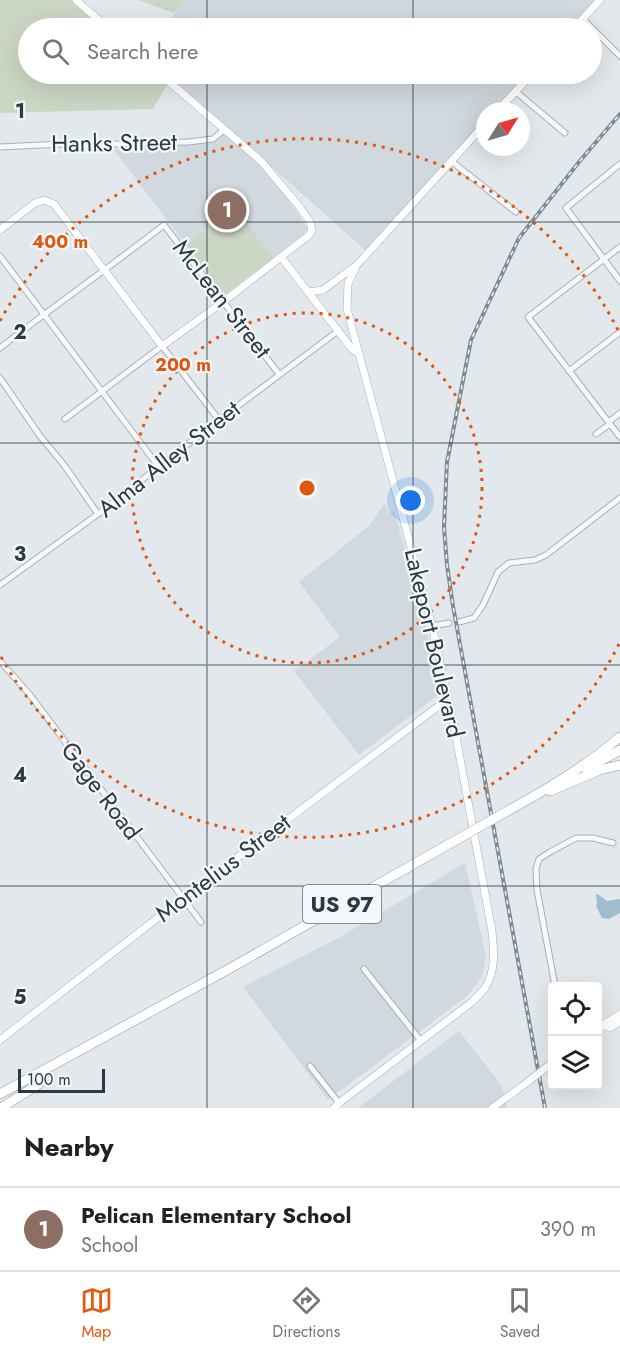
<!DOCTYPE html>
<style>
:root{--surface:#fff;--page:#f2f2f2;--text:#222;--muted:#767676;--line:#e0e0e0;--accent:#ea580c}
body{margin:0;font-family:Jost,sans-serif;background:var(--page);color:var(--text)}
.controls{position:absolute;right:18px;bottom:18px;display:grid;overflow:hidden;border-radius:6px;box-shadow:0 6px 24px #0002}
.controls button{width:54px;height:54px;display:grid;place-items:center;padding:0;border:0;border-bottom:2px solid var(--line);background:var(--surface);color:var(--text);font:30px sans-serif}
.compass{position:absolute;left:476px;top:102px;width:54px;height:54px;border-radius:50%;background:var(--surface);box-shadow:0 6px 24px #0002;rotate:53deg}
.scale{position:absolute;left:18px;bottom:15px;width:87px;box-sizing:border-box;padding-left:6px;border:3px solid #2a3a45;border-top:0;font-size:16px;line-height:21px;white-space:nowrap;color:#2a3a45;-webkit-text-stroke:4px #f3f7f9;paint-order:stroke}
.you{position:absolute;left:411px;top:501px;width:21px;height:21px;margin:-15px;border:4px solid #fff;border-radius:50%;background:#1a73e8;box-shadow:0 0 0 9px #1a73e833}
.badge{display:grid;place-items:center;width:39px;height:39px;border-radius:50%;background:var(--accent);color:#fff;font-size:20px;font-weight:700}
.pin{position:absolute;translate:-50% -50%;border:3px solid #fff;box-shadow:0 2px 6px #0006}
.list{margin:0;padding:0;list-style:none}
h2{display:flex;justify-content:space-between;align-items:center;height:78px;margin:0;padding:0 24px;font-size:26px}
h2 small{font-size:20px;font-weight:400;color:var(--muted)}
.list li{display:grid;grid-template-columns:39px 1fr auto;gap:18px;align-items:center;box-sizing:border-box;height:84px;padding:0 24px;border-top:2px solid var(--line)}
.list b{display:block;font-size:22px;white-space:nowrap}
.list p{margin:0;font-size:20px;white-space:nowrap;color:var(--muted)}
.list em{font-size:20px;font-style:normal;color:var(--muted)}
.icon{flex:none;width:33px;height:33px;fill:none;stroke:currentColor;stroke-width:2;stroke-linecap:round;stroke-linejoin:round}
.map{position:relative;flex:none;width:620px;height:1108px;overflow:hidden}
.search{position:absolute;background:var(--surface);box-shadow:0 6px 24px #0002;left:18px;right:18px;top:18px;height:66px;display:flex;align-items:center;gap:15px;box-sizing:border-box;padding:0 21px;border-radius:33px;color:var(--muted);font-size:22px}
.sheet{height:162px;background:var(--surface)}
nav{display:flex;justify-content:space-around;align-items:center;box-sizing:border-box;height:84px;border-top:2px solid var(--line);background:var(--surface);font-size:16px;color:var(--muted)}
nav a{display:grid;justify-items:center;gap:3px}
nav .on{color:var(--accent)}
.map>svg:first-child{display:block}
</style>
<div class="map">
<svg width="620" height="1108" viewBox="0 0 620 1108">
<rect width="100%" height="100%" fill="#e3e8ec"/>
<g fill="#d1d8de">
<polygon points="186,0 596,0 570,28 162,28"/>
<polygon points="167,74 528,74 493,111 485,111 485,120 365,250"/>
<polygon points="224,134 259,165 288,199 307,228 305,233 224,295 114,150 214,142"/>
<polygon points="384,504 387,507 389,513 394,511 426,627 438,695 359,755 294,671 340,637 299,582 369,526"/>
<polygon points="465,863 486,956 482,977 467,996 328,1100 243,987 340,937"/>
<polygon points="459,1031 502,1086 507,1108 358,1108"/>
</g>
<g fill="#ccd6c4">
<polygon points="0,0 76,0 108,28 28,28 28,74 160,74 169,81 153,109 0,113"/>
<polygon points="138,0 186,0 174,13"/>
<polygon points="222,218 232,231 245,221 273,258 224,295 186,245 206,230 209,233 212,230 210,227"/>
</g>
<polygon fill="#9dbfcd" points="596,894 599,895 607,901 620,899 620,913 609,919 602,918 596,906 597,904"/>
<g fill="none" stroke-linecap="round" stroke-linejoin="round">
<g stroke="#a8b0b7" stroke-width="7">
<g id="street">
<polyline points="583,19 620,56"/>
<polyline points="515,91 565,133"/>
<polyline points="0,147 62,144 95,146 129,143 188,142 213,139 225,129"/>
<polyline points="451,161 516,212"/>
<polyline points="620,164 566,208 620,281"/>
<polyline points="620,247 528,317 620,437"/>
<polyline points="0,256 158,466"/>
<path d="M0 348C54 306 110 267 164 225L279 374"/>
<polyline points="569,371 620,332"/>
<polyline points="0,378 40,436 64,465 98,514"/>
<polyline points="65,419 162,346 219,420"/>
<polyline points="609,422 620,413"/>
<polyline points="596,434 610,424"/>
<polyline points="0,585 98,514 219,420 338,331"/>
<polyline points="459,622 474,618 483,605 498,572 509,563 535,560 546,555 620,498"/>
<polyline points="432,626 449,623"/>
<polyline points="0,661 30,695 201,922"/>
<polyline points="364,969 421,1041"/>
<polyline points="555,986 537,890 536,869 539,859 550,852 576,838 593,838 613,843"/>
<polyline points="310,1066 339,1103"/>
</g>
</g>
<g stroke="#a8b0b7" stroke-width="8">
<g id="secondary">
<polyline points="76,0 108,28"/>
<polyline points="574,28 600,0"/>
<polyline points="497,111 532,74"/>
<polyline points="0,230 35,203 44,200 54,204 162,346 223,302 308,236 312,231 310,222 298,205 261,161 160,74"/>
<polyline points="281,257 352,349 359,354"/>
<polyline points="308,292 323,290 354,267"/>
<polyline points="598,1028 620,1014"/>
<polyline points="0,1040 182,899 448,699"/>
<path d="M334 1108 339 1103 472 1002C476 998 481 993 485 988 496 971 494 951 492 931L454 726 432 626 347 309 348 284 356 266 485 124"/>
<polyline points="492,1108 521,1087"/>
</g>
</g>
<g stroke="#a2b0b8" stroke-width="9">
<polyline id="primary" points="602,1025 610,1027 620,1021"/>
</g>
<g stroke="#8a99a3" stroke-width="10">
<g id="highway">
<polyline points="586,769 620,750"/>
<polyline points="550,791 600,770 620,765"/>
<path d="M511 809C548 789 588 764 620 737"/>
<polyline points="0,1094 227,970 458,839"/>
<polyline points="1,1108 39,1084 47,1069"/>
</g>
</g>
<use href="#street" stroke="#f6f8fa" stroke-width="5"/>
<use href="#secondary" stroke="#fff" stroke-width="7"/>
<use href="#primary" stroke="#fff" stroke-width="8"/>
<use href="#highway" stroke="#fff" stroke-width="9"/>
<g stroke="#7c8c96" stroke-width="4">
<polyline id="rail" points="545,1108 453,606 447,565 444,527 447,462 471,340 519,238 579,162 620,114"/>
</g>
<use href="#rail" stroke="#f3f7f9" stroke-width="1.5" stroke-dasharray="4.5" stroke-linecap="butt"/>
<g stroke="#a8b0b7" stroke-width="8" stroke-linecap="butt">
<polyline id="secondary-bridge" points="521,1087 552,1063"/>
</g>
<g stroke="#8a99a3" stroke-width="10" stroke-linecap="butt">
<polyline id="highway-bridge" points="458,839 511,809"/>
</g>
<use href="#secondary-bridge" stroke="#fff" stroke-width="7"/>
<use href="#highway-bridge" stroke="#fff" stroke-width="9"/>
</g>
<path fill="none" stroke="#2a3a45" stroke-width="1.5" stroke-opacity="0.55" d="M207 0V28M413 0V28M207 74V1108M413 74V1108M0 222H620M0 443H620M0 665H620M0 886H620"/>
<g fill="none" stroke="#de570f" stroke-width="3" stroke-dasharray="3 6">
<circle cx="307" cy="488" r="175"/>
<path d="M619 644A349 349 0 0 1 0 655M0 321A349 349 0 0 1 619 332"/>
</g>
<g text-anchor="middle" stroke-width="4.5" stroke-linejoin="round" paint-order="stroke">
<rect fill="#f3f7f9" stroke="#66737b" stroke-width="1.5" x="303" y="885" width="78" height="38" rx="4.5"/>
<g font-size="22" font-weight="bold" fill="#2a3a45">
<text x="342" y="912">US 97</text>
</g>
<g font-size="24" fill="#2a3a45" stroke="#f3f7f9">
<text transform="translate(114 143) rotate(-1)" y="8">Hanks Street</text>
<text transform="translate(222 299) rotate(52)" y="8">McLean Street</text>
<text transform="translate(169 459) rotate(-38)" y="8">Alma Alley Street</text>
<text transform="translate(434 643) rotate(77)" y="8">Lakeport Boulevard</text>
<text transform="translate(101 791) rotate(53)" y="8">Gage Road</text>
<text transform="translate(223 868) rotate(-37)" y="8">Montelius Street</text>
</g>
</g>
<g font-size="20" text-anchor="middle" font-weight="bold" fill="#2a3a45" stroke="#f3f7f9" stroke-width="4.5" stroke-linejoin="round" paint-order="stroke">
<text x="20" y="118">1</text>
<text x="20" y="339">2</text>
<text x="20" y="561">3</text>
<text x="20" y="782">4</text>
<text x="20" y="1004">5</text>
</g>
<circle cx="307" cy="488" r="9" fill="#de570f" stroke="#f3f7f9" stroke-width="3"/>
<g font-size="18" text-anchor="middle" font-weight="bold" fill="#de570f" stroke="#f3f7f9" stroke-width="4.5" stroke-linejoin="round" paint-order="stroke">
<text x="60" y="248">400 m</text>
<text x="183" y="371">200 m</text>
</g>
</svg>
<div class="controls">
<button><svg class="icon" aria-label="locate" viewBox="0 0 24 24"><circle cx="12" cy="12" r="6"/><path d="M12 2v4M12 18v4M2 12h4M18 12h4"/></svg></button>
<button><svg class="icon" aria-label="layers" viewBox="0 0 24 24"><path d="M12 4l9 5-9 5-9-5zM3 14l9 5 9-5"/></svg></button>
</div>
<svg class="compass" viewBox="-18 -18 36 36"><path d="M0-13l5 13h-10z" fill="#e53935"/><path d="M0 13l5-13h-10z" fill="#767676"/></svg>
<div class="scale">100 m</div>
<div class="you"></div>
<div class="pin badge" style="left:227px;top:210px;background:#8d6e63">1</div>
<div class="search"><svg class="icon" aria-label="search" viewBox="0 0 24 24"><circle cx="10" cy="10" r="6"/><path d="M15 15l6 6"/></svg>Search here</div>
</div>
<section class="sheet">
<h2>Nearby<small></small></h2>
<ul class="list">
<li><span class="badge" style="background:#8d6e63">1</span><div><b>Pelican Elementary School</b><p>School</p></div><em>390 m</em></li>
</ul>
</section>
<nav>
<a class="on"><svg class="icon" aria-label="map" viewBox="0 0 24 24"><path d="M3 6l6-2 6 2 6-2v14l-6 2-6-2-6 2zM9 4v14M15 6v14"/></svg>Map</a>
<a><svg class="icon" aria-label="directions" viewBox="0 0 24 24"><path d="M12 3l9 9-9 9-9-9zM9 14v-3h6M13 9l2 2-2 2"/></svg>Directions</a>
<a><svg class="icon" aria-label="saved" viewBox="0 0 24 24"><path d="M7 4h10v16l-5-4-5 4z"/></svg>Saved</a>
</nav>
